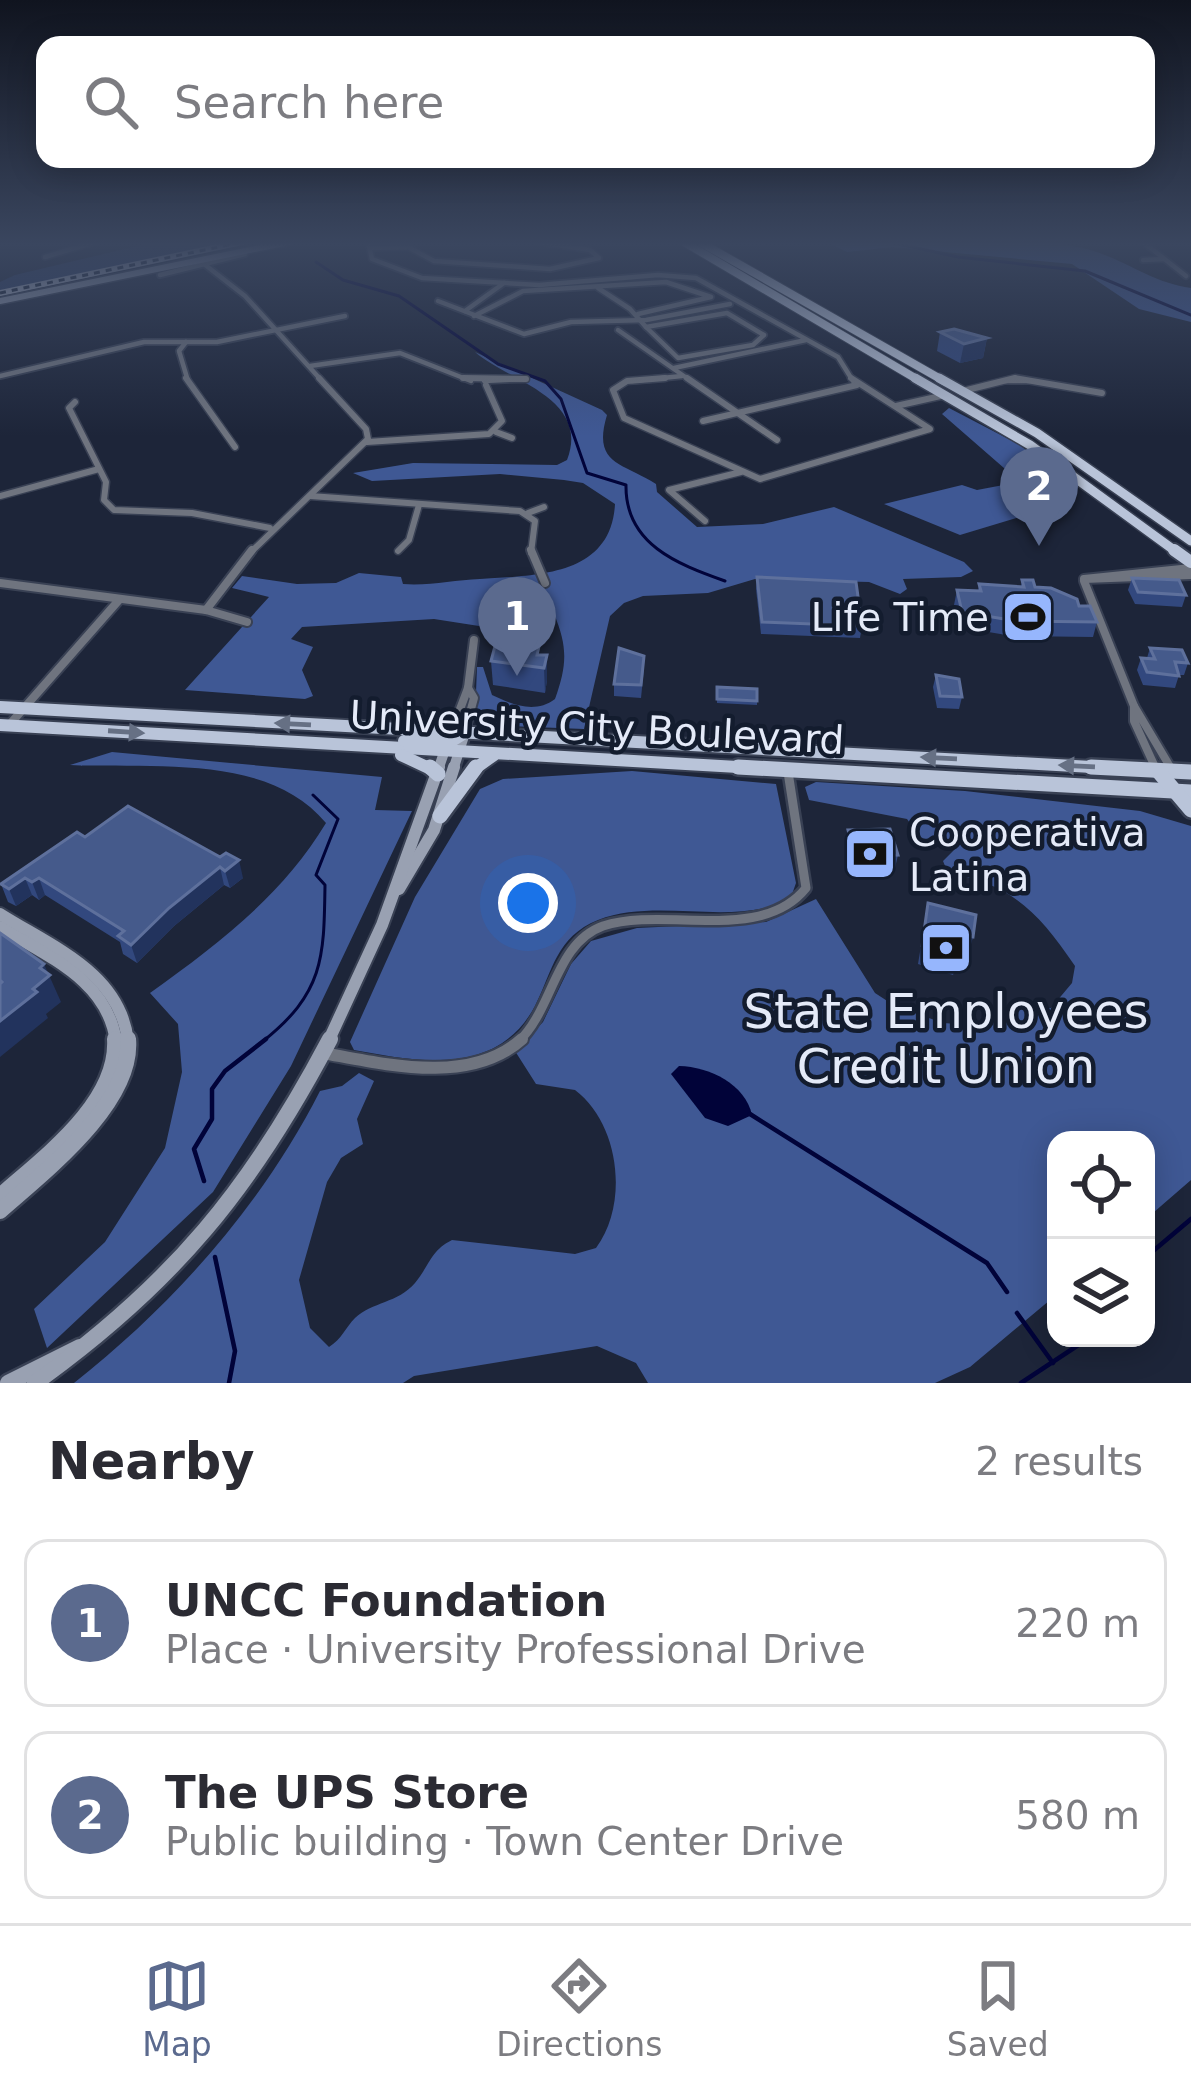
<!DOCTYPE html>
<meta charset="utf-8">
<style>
:root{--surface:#fff;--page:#f7f7f7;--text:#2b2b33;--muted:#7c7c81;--line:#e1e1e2;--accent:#5b6a8e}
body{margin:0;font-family:"DejaVu Sans",sans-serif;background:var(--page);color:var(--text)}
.controls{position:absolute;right:36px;bottom:36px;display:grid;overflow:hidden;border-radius:24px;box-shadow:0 6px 30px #0003}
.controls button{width:108px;height:108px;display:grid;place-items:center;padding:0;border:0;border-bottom:3px solid var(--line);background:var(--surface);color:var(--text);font:60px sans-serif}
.you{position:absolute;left:528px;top:903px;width:42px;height:42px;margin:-30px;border:9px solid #fff;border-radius:50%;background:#1a73e8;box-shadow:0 0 0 18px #1a73e833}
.badge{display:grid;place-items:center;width:78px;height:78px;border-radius:50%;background:var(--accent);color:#fff;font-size:39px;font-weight:700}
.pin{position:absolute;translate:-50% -99px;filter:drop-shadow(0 3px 6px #0008)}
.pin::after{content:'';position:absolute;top:63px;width:42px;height:36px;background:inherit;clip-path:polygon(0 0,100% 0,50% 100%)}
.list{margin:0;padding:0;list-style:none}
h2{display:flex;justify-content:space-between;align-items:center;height:156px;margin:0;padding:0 48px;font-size:51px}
h2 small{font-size:39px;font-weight:400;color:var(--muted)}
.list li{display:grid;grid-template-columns:78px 1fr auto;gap:36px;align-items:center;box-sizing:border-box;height:168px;margin:0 24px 24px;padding:0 24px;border:3px solid var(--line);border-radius:24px}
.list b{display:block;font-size:45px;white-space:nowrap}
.list p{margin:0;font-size:39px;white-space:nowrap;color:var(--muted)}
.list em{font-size:39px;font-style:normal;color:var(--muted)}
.icon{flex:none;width:66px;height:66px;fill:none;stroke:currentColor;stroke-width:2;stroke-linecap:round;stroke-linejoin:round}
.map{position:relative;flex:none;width:1191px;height:1383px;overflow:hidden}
.search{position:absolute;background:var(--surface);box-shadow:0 6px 30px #0003;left:36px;right:36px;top:36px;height:132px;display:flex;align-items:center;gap:30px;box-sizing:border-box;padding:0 42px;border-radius:24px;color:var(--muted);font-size:45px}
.sheet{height:540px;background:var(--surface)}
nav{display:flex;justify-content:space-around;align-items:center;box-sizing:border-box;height:168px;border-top:3px solid var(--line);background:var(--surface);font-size:33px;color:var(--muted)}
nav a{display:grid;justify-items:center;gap:6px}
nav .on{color:var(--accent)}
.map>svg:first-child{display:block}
</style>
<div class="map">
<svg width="1191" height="1383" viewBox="0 0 1191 1383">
<rect width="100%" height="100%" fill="#1d2539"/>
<polygon fill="#2a3c66" points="154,242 239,242 0,292 0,282 15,275"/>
<g fill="#3f5894">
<path d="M827 242C909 242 997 232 1078 247 1118 254 1150 283 1191 288V322L1139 309 1072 264 893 247 847 252Z"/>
<path d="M475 352 602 410 607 415C592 465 622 462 656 484L657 492 697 527 763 524 834 507 964 562 973 571 961 577 903 579 907 589 900 594 869 582 755 579 708 593 643 596 624 603 610 616 584 729 484 725 475 718 477 667H483L492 695C513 705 535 714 555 699 567 665 568 647 554 614L530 602 506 609 479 626 434 619 302 627 291 639 313 647 302 670 313 696 305 699 185 690 269 597 232 588 242 576 297 584 336 583 359 573 401 577 403 584C429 586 454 580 480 579 533 575 611 578 615 504L583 483 564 480 500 474 372 481 353 473 413 463 557 465 567 460C591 398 508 381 475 352Z"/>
<polygon points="949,408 1020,445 1068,484 1011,500 1020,517 960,535 884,504 962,485 977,490 1020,482 942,414"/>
<path d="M112 752 382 777 375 810 412 811 291 1066 213 1192 47 1348 34 1309 105 1242 165 1148 182 1072 178 1024 150 993C218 944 282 896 326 823 268 753 154 769 70 765Z"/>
<path d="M632 771 776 784 796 883 790 900C730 927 658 897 598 920 556 937 553 970 535 1006 497 1077 419 1062 354 1050L350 1042 415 897 480 789 503 779Z"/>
<path d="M816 782 965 791 1140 811 1191 826V1180L1146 1219V1140H1056V1295L970 1367 935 1383H648L636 1363 597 1346 414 1376 403 1383H74C174 1304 262 1205 320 1091L342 1086 359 1073 374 1081 357 1119 363 1144 341 1158 327 1182 299 1280 310 1328 329 1347C342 1339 345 1328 355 1318 372 1302 398 1303 415 1283 430 1265 430 1251 452 1240L575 1254 596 1248C629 1204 620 1124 575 1090L536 1084 515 1051 543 1022 571 964 591 941 637 928 766 922 816 899 875 993 895 1006 943 1023 973 1025 1021 1007 1051 1008 1072 983 1075 966C1039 913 1012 884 948 873L943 861 955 849 945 840 923 841 907 819 809 800 805 787Z"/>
</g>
<path fill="#010339" d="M679 1066C710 1067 745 1084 752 1115L728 1126 705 1118 671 1074Z"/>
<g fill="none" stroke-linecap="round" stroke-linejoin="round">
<g stroke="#010339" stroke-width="3">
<polyline points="889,242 958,257 1085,271 1191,315"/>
<path d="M316 262 343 280 399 296 498 364 545 381 561 399 587 473 626 485C625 544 677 564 725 581"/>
<path d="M262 1042C324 993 324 958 325 885L316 875 338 819 313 795"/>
</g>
<g stroke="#010339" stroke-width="4.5">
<polyline points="750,1114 987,1263 1007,1292"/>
<polyline points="204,1181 194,1149 212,1119 212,1089 225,1071 266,1039"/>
<polyline points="215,1257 235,1351 229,1383"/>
<polyline points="1146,1257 1191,1219"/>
<polyline points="1017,1313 1053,1363"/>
<polyline points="1021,1383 1089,1338"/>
</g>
<g stroke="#394154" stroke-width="8">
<g id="street-far4">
<polyline points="368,242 372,259 422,278 539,285 658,275 696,278 838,357 853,381"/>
<polyline points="1143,242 1186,276"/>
<polyline points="370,248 408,247 434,261 550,269 599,258 590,250 539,242"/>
<polyline points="45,257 95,242"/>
<polyline points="1143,260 1164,259"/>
<polyline points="204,264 245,296 322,381"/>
<polyline points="160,275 245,254"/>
<polyline points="598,288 630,309 646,327"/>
<polyline points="438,301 524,334 571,322 646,320 730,304"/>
<polyline points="465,311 504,283"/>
<polygon points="727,313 764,335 753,345 678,358 646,327"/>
<polyline points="474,316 523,291 666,282 711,297 638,314"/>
<polyline points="618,330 691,381"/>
<polyline points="186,342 179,351 188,381"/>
<polyline points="310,366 400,353 471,381"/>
<polyline points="674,368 806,340"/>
<polyline points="0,376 144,342 217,342 345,316"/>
<polyline points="484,381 526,379"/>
<polyline points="632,381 682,376"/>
<polyline points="1005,381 1030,381"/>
</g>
</g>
<g stroke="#394154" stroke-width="9">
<g id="street-far3">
<polyline points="186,378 235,447"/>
<polyline points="463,378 526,379"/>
<polyline points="665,378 627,381 613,390 624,418 760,479 930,429 851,378"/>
<polyline points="687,378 777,440"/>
<polyline points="963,391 1015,378 1102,393"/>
<polyline points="75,402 69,408 106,482 104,500 114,510 192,513 270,528"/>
<polyline points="896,406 945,395"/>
<polyline points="703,421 857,385"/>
<polyline points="496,432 512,438"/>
<polyline points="367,442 489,434 502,421 486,385"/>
<polyline points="0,496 99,469"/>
<polyline points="310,496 520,511 535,521 531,553"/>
<polyline points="528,513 544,507"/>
<polyline points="705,521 669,490 741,472"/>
<polyline points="398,551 409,540 419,505"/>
<polyline points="250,553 368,439 366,429 319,378"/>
</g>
</g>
<g stroke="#394154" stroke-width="12">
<g id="street-far2">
<polyline points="531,550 545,583"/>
<polyline points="1191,568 1084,579 1191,575"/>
<polyline points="1084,581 1134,706"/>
<polyline points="0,583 206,610 247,622"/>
<polyline points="206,610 252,550"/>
<polyline points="10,724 119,600"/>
<polyline points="465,731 474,698 468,688"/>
<polyline points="451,733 468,688 474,640"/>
<polyline points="1155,767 1134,721 1134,706 1172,770"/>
</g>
</g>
<g stroke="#394154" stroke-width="14">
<path id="street-far1" d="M518 1042C553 1010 555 943 603 926 665 906 761 944 806 888L788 772"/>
</g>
<g stroke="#394154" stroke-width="16">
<path id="street" d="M323 1053C384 1064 470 1086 522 1039"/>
</g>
<g stroke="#394154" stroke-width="9">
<polyline id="secondary-far3" points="0,301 289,242"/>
</g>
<g stroke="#394154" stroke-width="15">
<g id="secondary-far2">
<polyline points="438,770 447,744"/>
<polyline points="453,770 465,733"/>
</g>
</g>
<g stroke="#394154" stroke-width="16">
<g id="secondary-far1">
<polyline points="399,889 434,830 454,767"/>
<path d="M0 914C52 947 121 973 128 1042"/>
<path d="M0 927C48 957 108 980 116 1042"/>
<polyline points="328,1042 382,925 439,767"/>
</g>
</g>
<g stroke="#394154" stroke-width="21">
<g id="secondary">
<path d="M0 1196C43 1158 119 1103 115 1039"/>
<path d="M0 1211C43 1173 134 1103 128 1039"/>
<polyline points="8,1383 80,1347"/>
<path d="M35 1383C173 1284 251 1189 330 1039"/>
</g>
</g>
<g stroke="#394154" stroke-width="10">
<g id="primary-far3">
<polyline points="684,242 920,381"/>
<polyline points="700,242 944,381"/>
</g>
</g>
<g stroke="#394154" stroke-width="12">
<g id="primary-far2">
<polyline points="915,378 1030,445 1178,553"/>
<polyline points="939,378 1037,433 1191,541"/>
</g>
</g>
<g stroke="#394154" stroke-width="16">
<g id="primary-far1">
<polyline points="1174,550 1191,562"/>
<polyline points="0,707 1146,770"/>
<polyline points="0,725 792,770"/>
<polyline points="404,741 452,741 465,733"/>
<polyline points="401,755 433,770"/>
<polyline points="473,770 494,755"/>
</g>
</g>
<g stroke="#394154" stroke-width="20">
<g id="primary">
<polyline points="430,767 438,774"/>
<polyline points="738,767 1191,792"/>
<polyline points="1091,767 1191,772"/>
<polyline points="1158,771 1191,810"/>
<polyline points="440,816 476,767"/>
</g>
</g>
<use href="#street-far4" stroke="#6f747f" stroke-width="4.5"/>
<use href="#street-far3" stroke="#6f747f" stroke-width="6"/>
<use href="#street-far2" stroke="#6f747f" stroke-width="8"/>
<use href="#street-far1" stroke="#6f747f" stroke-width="9"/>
<use href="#street" stroke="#6f747f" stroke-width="12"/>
<use href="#secondary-far3" stroke="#99a1b2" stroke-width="6"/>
<use href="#secondary-far2" stroke="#99a1b2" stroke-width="10"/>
<use href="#secondary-far1" stroke="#99a1b2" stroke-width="12"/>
<use href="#secondary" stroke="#99a1b2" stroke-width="16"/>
<use href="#primary-far3" stroke="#b9c4d9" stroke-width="8"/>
<use href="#primary-far2" stroke="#b9c4d9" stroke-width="9"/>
<use href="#primary-far1" stroke="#b9c4d9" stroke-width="12"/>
<use href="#primary" stroke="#b9c4d9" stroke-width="15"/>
<polyline stroke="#b7bdcc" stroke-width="3" points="0,294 247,242"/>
<g stroke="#b7bdcc" stroke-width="6">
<polyline id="rail" points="0,293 242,242"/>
</g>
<use href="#rail" stroke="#131c2e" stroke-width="3" stroke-dasharray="6" stroke-linecap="butt"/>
</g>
<g fill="#32487e">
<polygon points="940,332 987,338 983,358 960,363 937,351"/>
<polygon points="757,577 862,626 860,638 761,634 756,589"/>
<polygon points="1132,578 1186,595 1182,607 1135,604 1128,590"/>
<polygon points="1022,580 1079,606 1097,622 1093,637 1012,636 959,627 954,605 957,590 978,591 979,584 1021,586"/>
<polygon points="1150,648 1188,663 1184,675 1179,675 1175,688 1143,685 1137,670 1141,658 1147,658"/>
<polygon points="541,655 547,680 545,693 493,685 491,661"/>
<polygon points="644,668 641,698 614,696 614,684"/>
<polygon points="936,675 962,697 959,709 937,708 933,687"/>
<polygon points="717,687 757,689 757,705 717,703"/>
<polygon points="128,806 243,878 230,888 224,885 174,926 137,963 123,954 120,942 45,895 39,900 32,895 16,906 8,902 1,884 85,837"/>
<polygon points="848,830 898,855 895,868 853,869 846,843"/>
<polygon points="928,903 973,937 968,955 961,953 953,975 918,964"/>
</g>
<g fill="#22335d">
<polygon points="987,338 983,358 960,363 964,344"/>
<polygon points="547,655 547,680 545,693 544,668"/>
<polygon points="239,860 243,878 230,888 225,871"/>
<polygon points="220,867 224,885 174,926 137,963 131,945 169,908"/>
<polygon points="25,878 32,895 16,906 9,889"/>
<polygon points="39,878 45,895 39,900 32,882"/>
<polygon points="44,964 61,1002 46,1014 48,1018 0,1057 0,1021 33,989 40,968"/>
</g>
<g fill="#455a8b" stroke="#5e709c" stroke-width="3">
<polygon points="954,329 987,338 964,344 940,332"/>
<polygon points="757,577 856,582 862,626 762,622"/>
<polygon points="1132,578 1179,580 1186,595 1138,592"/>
<polygon points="1022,580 1033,580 1035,587 1051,588 1077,599 1079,606 1090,606 1097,622 1016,621 962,612 957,590 981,591 979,584 1024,587"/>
<polygon points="516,637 541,638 537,655 547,655 544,668 491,661 495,646 507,647"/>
<polygon points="619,648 644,656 641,685 614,684"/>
<polygon points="1150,648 1182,650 1188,663 1175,662 1179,676 1147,672 1141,658 1155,659"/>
<polygon points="936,675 959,679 962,697 940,696"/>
<polygon points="717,687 757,689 757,701 717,699"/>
<polygon points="128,806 220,857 226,853 239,860 225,871 220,867 169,908 131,945 118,936 124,931 39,878 32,882 25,878 9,889 1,884 77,832 85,837"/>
<polygon points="890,829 898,855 855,856 848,830"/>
<polygon points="928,903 976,915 973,937 965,935 958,957 922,946"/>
<polygon points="0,933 44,964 40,968 50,975 33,989 37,992 0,1021 0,984 2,982 0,980"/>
</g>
<defs><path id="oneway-solid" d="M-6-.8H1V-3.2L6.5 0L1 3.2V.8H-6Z" transform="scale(3)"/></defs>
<g fill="#667084">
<use href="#oneway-solid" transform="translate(293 724) rotate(-177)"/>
<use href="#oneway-solid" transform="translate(126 732) rotate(4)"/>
<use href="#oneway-solid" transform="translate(939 758) rotate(-177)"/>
<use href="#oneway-solid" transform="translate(1077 766) rotate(-177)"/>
</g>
<linearGradient id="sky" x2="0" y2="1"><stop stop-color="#10141f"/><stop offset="0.56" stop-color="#3a465f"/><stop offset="1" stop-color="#3a465f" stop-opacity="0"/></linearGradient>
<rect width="1191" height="436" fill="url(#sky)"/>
<defs>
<g id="stadium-square" transform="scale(2.7)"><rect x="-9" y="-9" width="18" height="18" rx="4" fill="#96b6fd" stroke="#131c2e"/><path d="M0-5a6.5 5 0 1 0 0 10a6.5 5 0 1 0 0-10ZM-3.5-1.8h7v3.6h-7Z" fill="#111"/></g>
<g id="bank-square" transform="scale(2.7)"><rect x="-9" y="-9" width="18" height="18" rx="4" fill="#96b6fd" stroke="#131c2e"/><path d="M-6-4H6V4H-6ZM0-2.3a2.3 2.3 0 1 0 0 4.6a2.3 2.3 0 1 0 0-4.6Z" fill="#111"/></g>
</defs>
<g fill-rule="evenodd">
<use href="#stadium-square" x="1028" y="617"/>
<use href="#bank-square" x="870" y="854"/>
<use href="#bank-square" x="946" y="948"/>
</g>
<g text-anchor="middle" stroke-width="9" stroke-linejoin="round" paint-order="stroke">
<g font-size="39" fill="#e4eaf8" stroke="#131c2e" text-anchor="end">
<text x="989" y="631">Life Time</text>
<text x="909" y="846" text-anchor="start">Cooperativa<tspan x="909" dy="45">Latina</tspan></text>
</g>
<g font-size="39" fill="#e4eaf8" stroke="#131c2e">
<text transform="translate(597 727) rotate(3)" y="14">University City Boulevard</text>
</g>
<g font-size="48" fill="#e4eaf8" stroke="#131c2e">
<text x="946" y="1028">State Employees<tspan x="946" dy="55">Credit Union</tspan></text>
</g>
</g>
</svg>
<div class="controls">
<button><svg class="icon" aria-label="locate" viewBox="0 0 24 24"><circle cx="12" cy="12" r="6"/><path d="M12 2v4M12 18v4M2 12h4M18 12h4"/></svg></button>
<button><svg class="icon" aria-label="layers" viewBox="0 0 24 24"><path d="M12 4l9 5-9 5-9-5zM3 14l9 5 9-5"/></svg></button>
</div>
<div class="you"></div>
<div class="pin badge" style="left:517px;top:676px">1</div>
<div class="pin badge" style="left:1039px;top:546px">2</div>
<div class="search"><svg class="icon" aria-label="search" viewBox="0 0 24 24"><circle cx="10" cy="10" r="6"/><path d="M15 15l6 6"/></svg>Search here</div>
</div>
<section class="sheet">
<h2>Nearby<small>2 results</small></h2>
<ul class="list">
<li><span class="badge">1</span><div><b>UNCC Foundation</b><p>Place · University Professional Drive</p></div><em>220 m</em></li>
<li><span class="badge">2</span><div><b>The UPS Store</b><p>Public building · Town Center Drive</p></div><em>580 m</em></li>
</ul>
</section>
<nav>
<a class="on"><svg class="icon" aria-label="map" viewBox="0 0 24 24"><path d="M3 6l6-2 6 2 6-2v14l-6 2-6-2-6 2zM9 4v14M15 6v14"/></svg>Map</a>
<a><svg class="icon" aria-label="directions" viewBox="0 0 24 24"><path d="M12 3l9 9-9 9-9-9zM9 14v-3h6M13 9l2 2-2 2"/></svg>Directions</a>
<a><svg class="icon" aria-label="saved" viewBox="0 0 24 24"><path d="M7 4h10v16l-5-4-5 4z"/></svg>Saved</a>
</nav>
